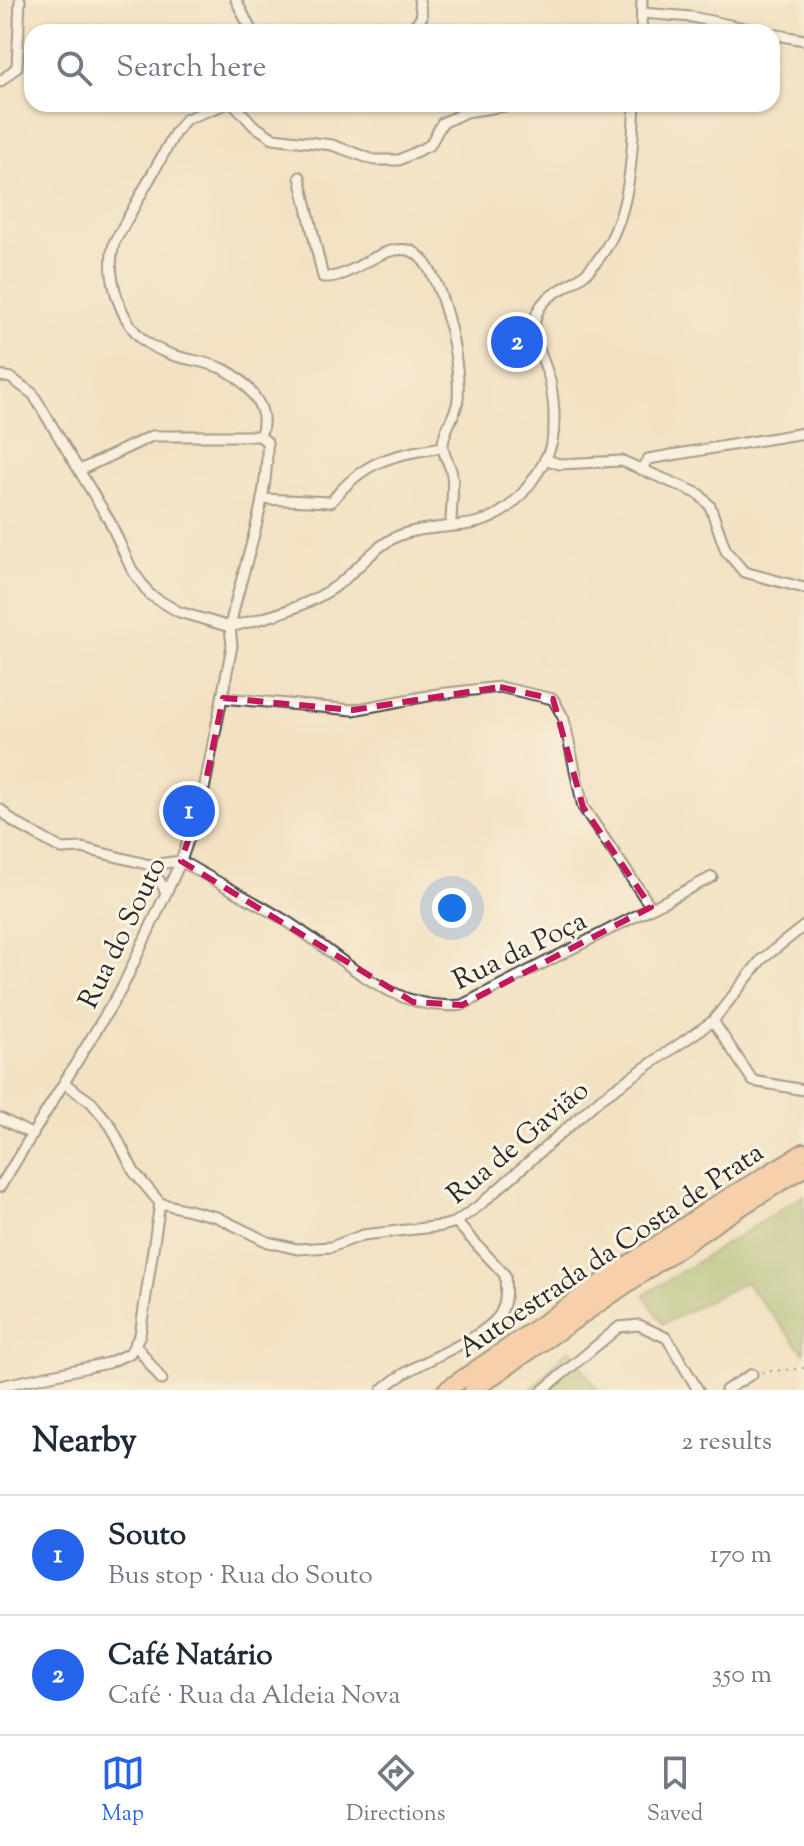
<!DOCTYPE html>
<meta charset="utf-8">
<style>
:root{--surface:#fff;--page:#f2f2f3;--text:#1f2937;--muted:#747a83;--line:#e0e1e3;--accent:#2563eb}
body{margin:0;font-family:"Sorts Mill Goudy",serif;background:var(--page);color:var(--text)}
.you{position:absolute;left:452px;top:908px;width:28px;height:28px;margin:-20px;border:6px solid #fff;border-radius:50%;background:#1a73e8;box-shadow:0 0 0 12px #1a73e833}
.badge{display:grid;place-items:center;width:52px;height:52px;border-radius:50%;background:var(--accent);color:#fff;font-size:26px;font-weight:700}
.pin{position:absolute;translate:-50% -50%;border:4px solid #fff;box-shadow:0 2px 8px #0006}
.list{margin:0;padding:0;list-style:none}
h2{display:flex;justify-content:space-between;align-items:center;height:104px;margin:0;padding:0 32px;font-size:34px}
h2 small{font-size:26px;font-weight:400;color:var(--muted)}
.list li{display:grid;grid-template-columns:52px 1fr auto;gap:24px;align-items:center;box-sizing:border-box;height:120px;padding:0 32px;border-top:2px solid var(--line)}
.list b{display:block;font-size:30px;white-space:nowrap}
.list p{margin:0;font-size:26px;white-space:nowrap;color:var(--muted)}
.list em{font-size:26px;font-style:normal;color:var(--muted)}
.icon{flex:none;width:44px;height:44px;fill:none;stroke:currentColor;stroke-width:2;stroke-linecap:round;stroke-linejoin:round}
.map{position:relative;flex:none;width:804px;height:1390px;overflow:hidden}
.search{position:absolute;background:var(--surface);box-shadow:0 2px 6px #0004;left:24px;right:24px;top:24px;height:88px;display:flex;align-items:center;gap:20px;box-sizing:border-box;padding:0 28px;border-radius:24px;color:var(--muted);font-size:30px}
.sheet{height:344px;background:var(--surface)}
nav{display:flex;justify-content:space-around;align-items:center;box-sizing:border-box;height:112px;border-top:2px solid var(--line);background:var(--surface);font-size:22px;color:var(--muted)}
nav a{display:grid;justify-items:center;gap:4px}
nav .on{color:var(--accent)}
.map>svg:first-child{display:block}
</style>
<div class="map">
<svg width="804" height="1390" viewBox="0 0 804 1390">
<rect width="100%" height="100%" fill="#fcf5e5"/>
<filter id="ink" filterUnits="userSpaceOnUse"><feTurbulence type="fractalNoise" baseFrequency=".0125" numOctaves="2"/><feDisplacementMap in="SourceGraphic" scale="16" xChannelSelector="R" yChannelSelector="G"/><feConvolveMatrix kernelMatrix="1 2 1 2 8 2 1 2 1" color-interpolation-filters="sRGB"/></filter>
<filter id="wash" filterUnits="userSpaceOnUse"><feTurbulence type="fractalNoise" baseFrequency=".006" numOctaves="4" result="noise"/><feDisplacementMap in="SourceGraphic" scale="32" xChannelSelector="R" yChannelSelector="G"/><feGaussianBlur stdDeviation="1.8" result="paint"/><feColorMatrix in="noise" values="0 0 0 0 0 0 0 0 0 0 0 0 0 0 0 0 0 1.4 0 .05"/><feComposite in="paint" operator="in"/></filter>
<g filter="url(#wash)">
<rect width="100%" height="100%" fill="#f3e1c3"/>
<g fill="#98b567" stroke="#627049" stroke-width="2">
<polygon points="804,1195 804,1353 745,1282 663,1324 644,1295"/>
<polygon points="569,1348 598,1390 530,1390"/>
</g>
</g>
<g filter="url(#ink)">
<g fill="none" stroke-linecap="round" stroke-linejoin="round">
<g stroke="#494642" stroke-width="13">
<g id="street">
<polyline points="236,0 252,32"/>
<polyline points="642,13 692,17 763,32"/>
<polyline points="408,32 422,17 419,0"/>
<polyline points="641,32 642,0"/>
<polyline points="772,34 804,40"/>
<polyline points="0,82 17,67 20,0"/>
<path d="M226 104 186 119 175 133 114 243C105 276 121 328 152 346 190 368 225 353 254 396 263 408 266 422 260 436"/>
<polyline points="234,104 253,125 273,138 332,145 374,160 399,160 430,145 442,123 466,112 517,104"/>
<path d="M300 177 323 277C354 279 377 245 408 250 442 256 464 375 457 405 453 419 443 431 443 446 443 456 451 465 452 475 454 490 451 508 451 524"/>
<polyline points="0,376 11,378 33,394 109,520 132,570 150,595 179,612 230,627"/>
<polyline points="545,459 559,464 622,461 699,494 710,506 726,551 744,572 804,588"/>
<polyline points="642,468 648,459 804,433"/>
<polyline points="80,470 152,436 260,436"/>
<path d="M262 499 331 502C364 460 392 455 443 447"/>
<path d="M230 627C265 618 301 609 332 589 356 573 371 548 398 536 429 523 472 531 498 514 521 501 545 467 552 442 556 422 554 401 550 381 545 359 527 334 538 311 547 291 575 286 589 270 632 226 631 161 635 104"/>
<polyline points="223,698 353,710 438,694 500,687 553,699 564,719 583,807 651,907"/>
<polyline points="0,809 14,822 62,849 82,848 150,865 181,861"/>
<path d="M181 861C215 881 250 899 283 919 340 953 390 1014 462 1005L712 877"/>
<polyline points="150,865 165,890"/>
<polyline points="713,1021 753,1081 804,1090"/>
<polyline points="65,1084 91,1102 111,1126 134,1172 160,1203 217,1217 268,1242 297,1249 331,1247 363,1235 442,1226 456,1222 480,1205 601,1098 713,1021 761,960 804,926"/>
<polyline points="0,1118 33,1135"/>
<path d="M0 1187 122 988 181 861 202 800 232 646 230 627C242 566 269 506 267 442L260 436"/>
<polyline points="135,1344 162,1380"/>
<polyline points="0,1386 108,1363 130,1353 140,1335 160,1203"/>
<path d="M382 1390C414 1360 474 1346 498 1317 507 1305 506 1289 505 1275L456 1222"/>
<polyline points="543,1390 619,1327 639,1325 667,1338 698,1390"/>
<polyline points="726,1390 752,1374"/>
</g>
</g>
<g stroke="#494642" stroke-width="20">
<g id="highway">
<polyline points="446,1390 712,1207 804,1152"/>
<polyline points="473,1390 720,1220 804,1168"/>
</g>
</g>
<polyline stroke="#494642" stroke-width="2" stroke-dasharray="2 6" stroke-linecap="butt" points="762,1372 804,1368"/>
<use href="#street" stroke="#fff" stroke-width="9"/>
<use href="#highway" stroke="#fbbb8d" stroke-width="16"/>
</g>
</g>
<path d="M0 0H804V1390H0ZM500 687 553 699 583 807 651 907 462 1005 413 1002 181 861 202 800 223 698 353 710Z" fill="#f3e1c3" fill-opacity=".55" fill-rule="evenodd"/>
<path fill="none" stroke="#c2185b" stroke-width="6" stroke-dasharray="16 10" stroke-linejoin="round" d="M500 687 553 699 583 807 651 907 462 1005 413 1002 181 861 202 800 223 698 353 710Z"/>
<g text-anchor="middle" stroke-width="6" stroke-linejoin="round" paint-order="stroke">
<g font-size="28" fill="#2b2b2b" stroke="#fcf5e5">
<text transform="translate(121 932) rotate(-64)" y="10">Rua do Souto</text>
<text transform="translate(519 949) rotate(-26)" y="10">Rua da Poça</text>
<text transform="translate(517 1141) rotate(-40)" y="10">Rua de Gavião</text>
<text transform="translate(610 1249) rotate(-34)" y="10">Autoestrada da Costa de Prata</text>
</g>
</g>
</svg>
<div class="you"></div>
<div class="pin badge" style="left:189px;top:811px">1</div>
<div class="pin badge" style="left:517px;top:342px">2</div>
<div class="search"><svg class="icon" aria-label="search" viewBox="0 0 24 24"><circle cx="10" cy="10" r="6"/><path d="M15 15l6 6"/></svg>Search here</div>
</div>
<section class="sheet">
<h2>Nearby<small>2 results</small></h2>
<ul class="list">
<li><span class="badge">1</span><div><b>Souto</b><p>Bus stop · Rua do Souto</p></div><em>170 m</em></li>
<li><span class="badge">2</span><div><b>Café Natário</b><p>Café · Rua da Aldeia Nova</p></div><em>350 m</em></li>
</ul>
</section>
<nav>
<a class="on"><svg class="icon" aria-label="map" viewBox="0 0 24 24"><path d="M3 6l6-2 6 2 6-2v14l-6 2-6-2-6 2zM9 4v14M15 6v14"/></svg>Map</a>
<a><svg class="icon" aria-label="directions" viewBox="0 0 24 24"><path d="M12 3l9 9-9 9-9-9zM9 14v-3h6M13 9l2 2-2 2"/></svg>Directions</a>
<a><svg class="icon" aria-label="saved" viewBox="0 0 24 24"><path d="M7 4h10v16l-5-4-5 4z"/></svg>Saved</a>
</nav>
